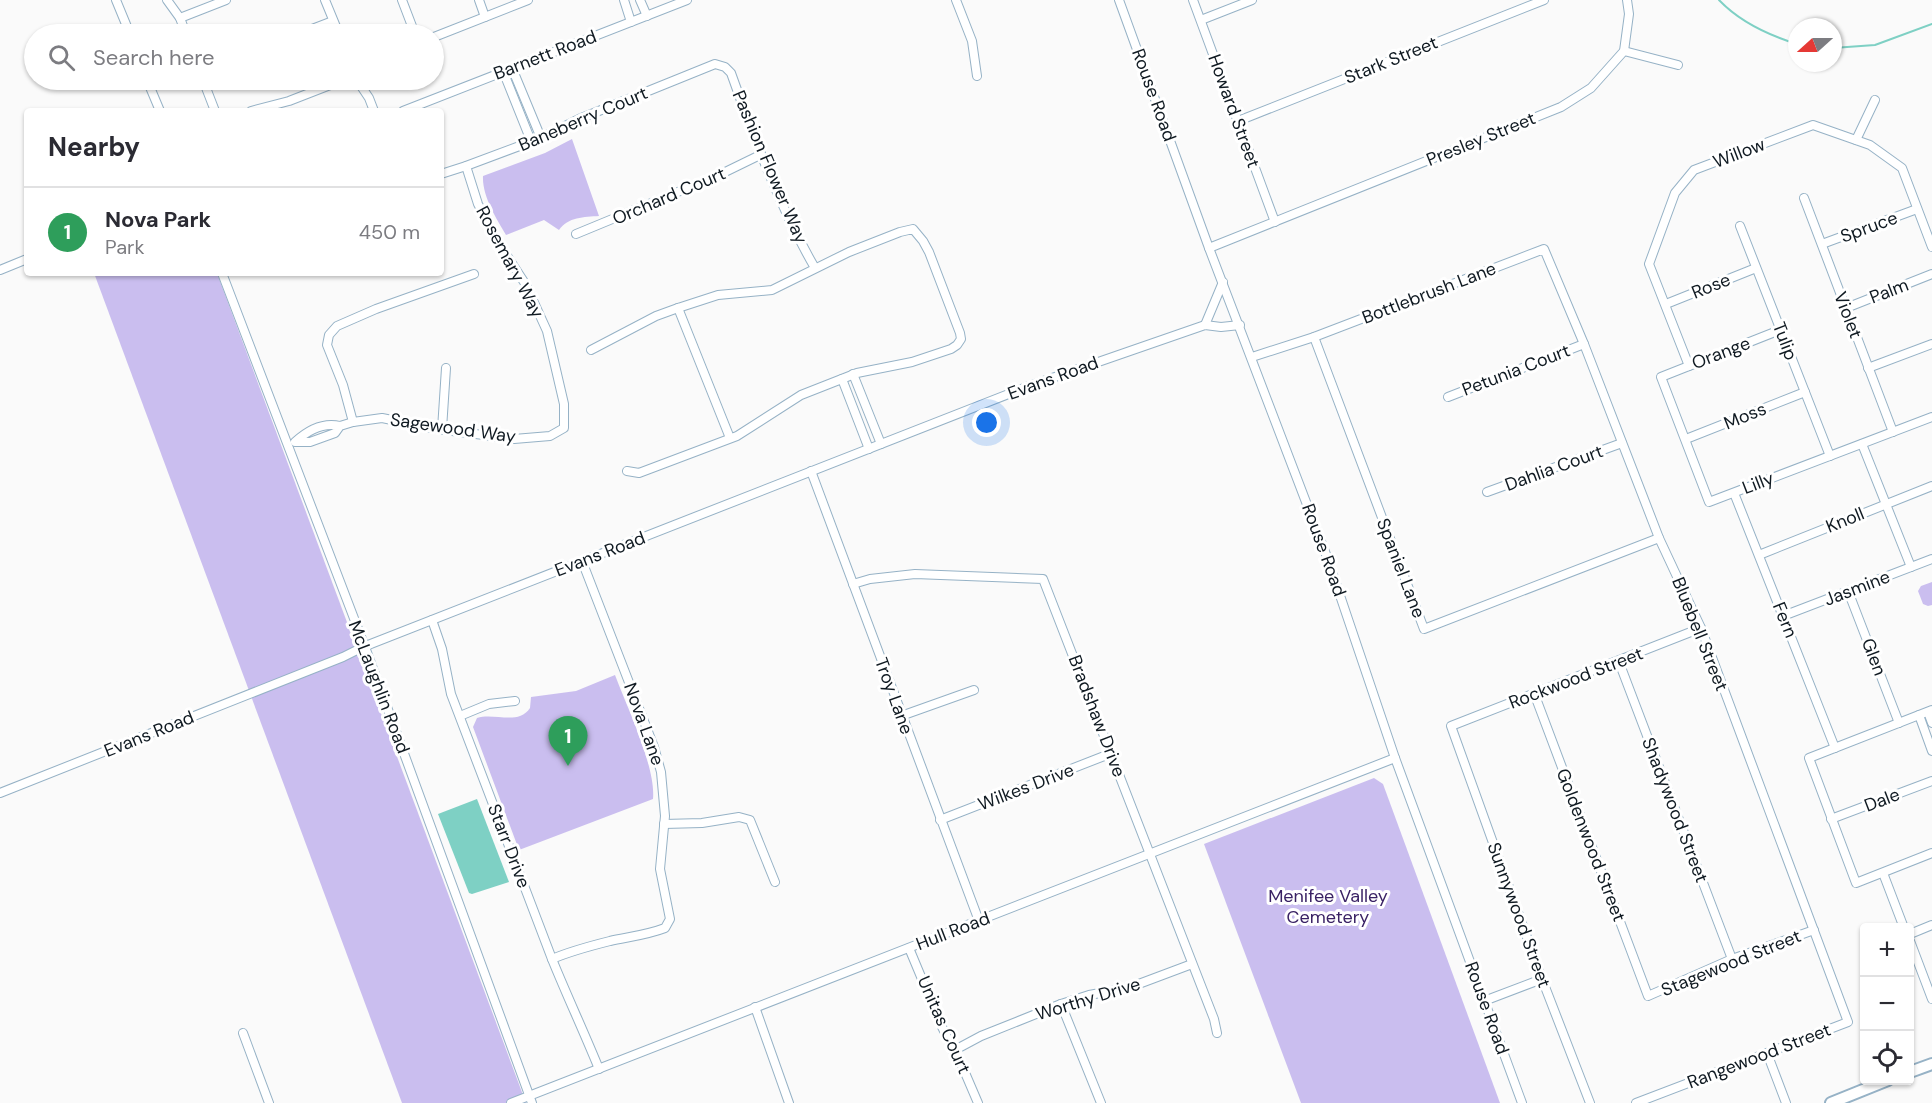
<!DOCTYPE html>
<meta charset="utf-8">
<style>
:root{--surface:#fff;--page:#f2f2f3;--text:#2b2b33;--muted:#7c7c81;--line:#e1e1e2;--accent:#b45309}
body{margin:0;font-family:"DM Sans",sans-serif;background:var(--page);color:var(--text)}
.controls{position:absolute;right:18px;bottom:18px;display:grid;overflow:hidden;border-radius:6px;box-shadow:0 2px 4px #0004}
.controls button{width:54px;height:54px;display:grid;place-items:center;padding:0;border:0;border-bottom:2px solid var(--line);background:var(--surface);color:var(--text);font:30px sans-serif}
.compass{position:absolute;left:1788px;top:18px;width:54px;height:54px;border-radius:50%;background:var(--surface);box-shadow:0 2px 4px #0004;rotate:249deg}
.you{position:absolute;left:987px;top:423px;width:21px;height:21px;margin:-15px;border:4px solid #fff;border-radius:50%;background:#1a73e8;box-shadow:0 0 0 9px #1a73e833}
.badge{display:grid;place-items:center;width:39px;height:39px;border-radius:50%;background:var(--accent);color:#fff;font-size:20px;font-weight:700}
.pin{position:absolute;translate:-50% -50px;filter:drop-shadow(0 2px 3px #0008)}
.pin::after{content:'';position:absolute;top:32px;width:21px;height:18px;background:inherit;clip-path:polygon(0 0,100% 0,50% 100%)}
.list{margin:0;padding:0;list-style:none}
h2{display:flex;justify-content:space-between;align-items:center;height:78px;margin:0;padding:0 24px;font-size:26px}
h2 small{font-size:20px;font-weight:400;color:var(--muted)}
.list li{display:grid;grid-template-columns:39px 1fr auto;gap:18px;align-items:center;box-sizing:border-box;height:90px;padding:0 24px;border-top:2px solid var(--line)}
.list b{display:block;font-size:22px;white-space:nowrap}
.list p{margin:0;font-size:20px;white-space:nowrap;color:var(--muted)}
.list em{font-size:20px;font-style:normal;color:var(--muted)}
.icon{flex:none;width:33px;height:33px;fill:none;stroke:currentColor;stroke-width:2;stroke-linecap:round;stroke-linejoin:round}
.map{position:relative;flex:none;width:1932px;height:1103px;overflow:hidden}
.search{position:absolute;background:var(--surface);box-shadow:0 2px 4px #0004;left:24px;top:24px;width:420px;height:66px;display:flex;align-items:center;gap:15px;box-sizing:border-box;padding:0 21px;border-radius:33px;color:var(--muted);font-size:22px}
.panel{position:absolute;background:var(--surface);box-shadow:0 2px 4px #0004;left:24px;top:108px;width:420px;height:168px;border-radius:6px}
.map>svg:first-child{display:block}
</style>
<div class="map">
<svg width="1932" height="1103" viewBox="0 0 1932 1103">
<rect width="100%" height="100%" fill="#fafafa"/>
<g fill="#cabeef">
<path d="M572 139 599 216C584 217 568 217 559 230L544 220 506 235C496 218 482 196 483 176L545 153Z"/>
<polygon points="94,273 217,273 526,1103 402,1103"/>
<polygon points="1932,582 1932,605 1928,606 1923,604 1918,591 1921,586"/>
<path d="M615 675C627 707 656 767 653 799L519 850 473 727 477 718C494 712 518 726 530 708L531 697 576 691Z"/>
<polygon points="1374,778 1383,784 1500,1103 1301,1103 1204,844"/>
</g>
<polygon fill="#7ed0c4" points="477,799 509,882 472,894 469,893 438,814"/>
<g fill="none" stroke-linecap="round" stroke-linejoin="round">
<g stroke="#7ed0c4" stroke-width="2">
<path d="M1719 0C1740 22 1768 35 1797 44"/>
<polyline points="1833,48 1875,45 1932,24"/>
</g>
<g stroke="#96b2c6" stroke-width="10">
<g id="minor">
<polyline points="116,0 130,34"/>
<polyline points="167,0 180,18 186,34"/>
<polyline points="325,0 339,34"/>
<polyline points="402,0 415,34"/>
<polyline points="479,0 485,17"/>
<polyline points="624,0 631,22"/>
<polyline points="640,0 647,16"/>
<polyline points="956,0 972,41 977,76"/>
<polyline points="1119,0 1209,248 1327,557 1395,758 1522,1103"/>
<polyline points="1193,0 1275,222"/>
<polyline points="180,18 226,0"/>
<polyline points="1201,20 1252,0"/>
<polyline points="299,34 333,21"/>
<polyline points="434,37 528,0"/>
<polyline points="1624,51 1678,65"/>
<polyline points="512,68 541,138"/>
<polyline points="503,71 531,141"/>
<polyline points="147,80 160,111"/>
<polyline points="203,80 215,111"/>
<polyline points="357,80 369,98 374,111"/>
<polyline points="251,111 289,101 343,80"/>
<polyline points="403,111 687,0"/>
<polyline points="1238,121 1544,0"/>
<polyline points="1856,140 1875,100"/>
<path d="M441 174 466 166 541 138 579 119 715 64 725 67 731 73C755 140 779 206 815 268"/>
<polyline points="1804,198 1893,432"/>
<polyline points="1740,226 1830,456"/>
<polyline points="576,234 719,175 760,155"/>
<polyline points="1822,244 1917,209"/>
<polyline points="1209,248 1561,107 1591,88 1624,51 1629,14 1627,0"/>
<polyline points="0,270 27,259"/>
<polyline points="222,273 368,655 532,1103"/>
<polyline points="1666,304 1756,268"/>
<polyline points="678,308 730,438"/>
<polyline points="1846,308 1932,274"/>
<polyline points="1205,325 1223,282"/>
<polyline points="1780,330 1661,377 1709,502 1932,417"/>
<polyline points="1314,337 1424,629 1659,538"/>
<polyline points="591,350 656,316 678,308 718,295 772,290 849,252 900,232 913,229 923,241 929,252 960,333 961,339 957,345 951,349 912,362 857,373 801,395 737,436 639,473 627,471"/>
<polyline points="1252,357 1314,337 1544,249 1584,344 1659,538 1701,628 1848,1022 1636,1103"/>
<polyline points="1689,366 1649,264 1675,193 1694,170 1813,125 1870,145 1902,168 1932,247"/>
<polyline points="1868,368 1932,344"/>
<polyline points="853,374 881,444"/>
<polyline points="842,379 869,449"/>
<polyline points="1448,397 1584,344"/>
<polyline points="353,422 343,385 327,345 329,335 337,326 376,309 474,274"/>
<path d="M340 426C323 422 308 430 295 442H310L335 433 340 426 353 422 382 418 437 429 514 439 550 436 564 428V404L547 331 526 285 498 242 478 204 466 166"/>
<polyline points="442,429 446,368"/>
<polyline points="1686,439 1805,392"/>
<polyline points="1862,444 1911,567"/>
<polyline points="811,471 979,921"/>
<polyline points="1487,492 1622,443"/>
<polyline points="1734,493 1835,748"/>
<polyline points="1759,555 1932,486"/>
<polyline points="853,584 870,579 915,574 1043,579 1214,1019 1217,1033"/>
<polyline points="1848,591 1899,723"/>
<polyline points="1783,616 1932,559"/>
<path d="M432 620 442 649 451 694 552 959C567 996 584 1032 599 1069"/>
<polyline points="1619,662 1732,959"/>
<polyline points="1534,693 1648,996 1732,959 1814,930"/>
<polyline points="1932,710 1809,758 1856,883 1932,853"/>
<polyline points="1928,712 1932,723"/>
<polyline points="1919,715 1932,751"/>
<polyline points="460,716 489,704 515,701"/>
<polyline points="901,716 974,690"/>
<polyline points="0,793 343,657 363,647 1029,386 1205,325 1221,327 1240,325"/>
<polyline points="1831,819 1932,781"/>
<polyline points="940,820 1112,753"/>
<polyline points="664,824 702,823 739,817 750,820 775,882"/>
<polyline points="1883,873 1904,928"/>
<polyline points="1910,934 1932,925"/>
<polyline points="1910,941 1932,999"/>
<polyline points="909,948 942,1027 963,1068 978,1103"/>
<path d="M552 959C571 951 590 946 610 941 628 937 647 935 665 928L670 919 660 869 665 816 661 772 654 747 582 561"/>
<polyline points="1484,1001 1542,979"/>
<polyline points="1061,1004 1101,1103"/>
<polyline points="755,1007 789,1103"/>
<polyline points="243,1033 269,1103"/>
<polyline points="953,1051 981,1036 1061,1004 1089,995 1128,988 1192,964"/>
<polyline points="1767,1053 1786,1103"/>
<polyline points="511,1103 1395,758"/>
<polyline points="1590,1103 1542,979 1451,726 1701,628"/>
</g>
</g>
<g stroke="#96b2c6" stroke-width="14">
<g id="major">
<polyline points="1910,1072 1932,1064"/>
<polyline points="1831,1103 1888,1080"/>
</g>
</g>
<use href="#minor" stroke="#fff" stroke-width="8"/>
<use href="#major" stroke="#fff" stroke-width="10"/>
</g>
<g text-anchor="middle" stroke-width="6" stroke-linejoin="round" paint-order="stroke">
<g font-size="18" fill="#101a22" stroke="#fff">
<text transform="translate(545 55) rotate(-21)" y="6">Barnett Road</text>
<text transform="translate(1391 60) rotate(-22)" y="6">Stark Street</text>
<text transform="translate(1154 95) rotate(70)" y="6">Rouse Road</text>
<text transform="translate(1234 111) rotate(70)" y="6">Howard Street</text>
<text transform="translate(583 119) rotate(-23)" y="6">Baneberry Court</text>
<text transform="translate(1481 139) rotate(-22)" y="6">Presley Street</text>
<text transform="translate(1739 153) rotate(-21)" y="6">Willow</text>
<text transform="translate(770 167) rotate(67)" y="6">Pashion Flower Way</text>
<text transform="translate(669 196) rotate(-23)" y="6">Orchard Court</text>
<text transform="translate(1869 227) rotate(-20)" y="6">Spruce</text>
<text transform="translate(510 262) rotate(62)" y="6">Rosemary Way</text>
<text transform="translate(1711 286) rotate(-22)" y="6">Rose</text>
<text transform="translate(1889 291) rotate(-21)" y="6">Palm</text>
<text transform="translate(1429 293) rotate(-21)" y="6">Bottlebrush Lane</text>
<text transform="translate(1848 315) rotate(69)" y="6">Violet</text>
<text transform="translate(1785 341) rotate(69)" y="6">Tulip</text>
<text transform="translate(1721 353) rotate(-21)" y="6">Orange</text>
<text transform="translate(1516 370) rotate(-21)" y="6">Petunia Court</text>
<text transform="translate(1053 378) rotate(-20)" y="6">Evans Road</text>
<text transform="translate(1745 416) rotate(-22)" y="6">Moss</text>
<text transform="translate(453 428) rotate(8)" y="6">Sagewood Way</text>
<text transform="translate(1554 468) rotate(-20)" y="6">Dahlia Court</text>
<text transform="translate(1758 483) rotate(-21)" y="6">Lilly</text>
<text transform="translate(1845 520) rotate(-22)" y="6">Knoll</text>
<text transform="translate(1324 550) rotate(70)" y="6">Rouse Road</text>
<text transform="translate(600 554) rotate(-21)" y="6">Evans Road</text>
<text transform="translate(1401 568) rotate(69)" y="6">Spaniel Lane</text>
<text transform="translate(1857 588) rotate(-21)" y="6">Jasmine</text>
<text transform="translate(1785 620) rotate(68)" y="6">Fern</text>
<text transform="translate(1700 634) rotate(68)" y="6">Bluebell Street</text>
<text transform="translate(1874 657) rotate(69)" y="6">Glen</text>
<text transform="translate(1576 678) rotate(-21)" y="6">Rockwood Street</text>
<text transform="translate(379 687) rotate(69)" y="6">McLaughlin Road</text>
<text transform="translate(894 696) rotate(70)" y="6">Troy Lane</text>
<text transform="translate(1097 716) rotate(69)" y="6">Bradshaw Drive</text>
<text transform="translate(644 724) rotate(70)" y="6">Nova Lane</text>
<text transform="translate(149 734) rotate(-22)" y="6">Evans Road</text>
<text transform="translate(1026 787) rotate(-21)" y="6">Wilkes Drive</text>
<text transform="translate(1882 800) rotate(-21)" y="6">Dale</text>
<text transform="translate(1675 810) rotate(69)" y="6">Shadywood Street</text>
<text transform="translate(1591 845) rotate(69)" y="6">Goldenwood Street</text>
<text transform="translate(509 846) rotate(69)" y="6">Starr Drive</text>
<text transform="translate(1519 915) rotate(70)" y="6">Sunnywood Street</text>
<text transform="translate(953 931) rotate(-21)" y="6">Hull Road</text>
<text transform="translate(1731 963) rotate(-22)" y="6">Stagewood Street</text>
<text transform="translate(1088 999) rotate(-17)" y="6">Worthy Drive</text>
<text transform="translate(1487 1008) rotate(70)" y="6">Rouse Road</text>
<text transform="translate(944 1025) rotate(66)" y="6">Unitas Court</text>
<text transform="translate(1759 1056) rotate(-21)" y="6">Rangewood Street</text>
</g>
<g font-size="18" fill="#392164" stroke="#fff">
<text x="1328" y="902">Menifee Valley<tspan x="1328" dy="21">Cemetery</tspan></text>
</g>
</g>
</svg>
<div class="controls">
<button>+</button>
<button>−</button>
<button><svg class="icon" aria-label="locate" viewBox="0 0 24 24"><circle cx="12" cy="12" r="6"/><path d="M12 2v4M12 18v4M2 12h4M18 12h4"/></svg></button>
</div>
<svg class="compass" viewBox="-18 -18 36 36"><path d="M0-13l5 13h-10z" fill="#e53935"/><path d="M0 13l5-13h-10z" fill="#7c7c81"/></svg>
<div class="you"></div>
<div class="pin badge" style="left:568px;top:766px;background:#2e9e5b">1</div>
<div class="search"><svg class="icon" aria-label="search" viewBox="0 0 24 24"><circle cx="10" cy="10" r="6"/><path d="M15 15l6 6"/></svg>Search here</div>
<section class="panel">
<h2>Nearby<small></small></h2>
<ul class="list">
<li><span class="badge" style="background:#2e9e5b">1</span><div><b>Nova Park</b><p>Park</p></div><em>450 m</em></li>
</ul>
</section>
</div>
